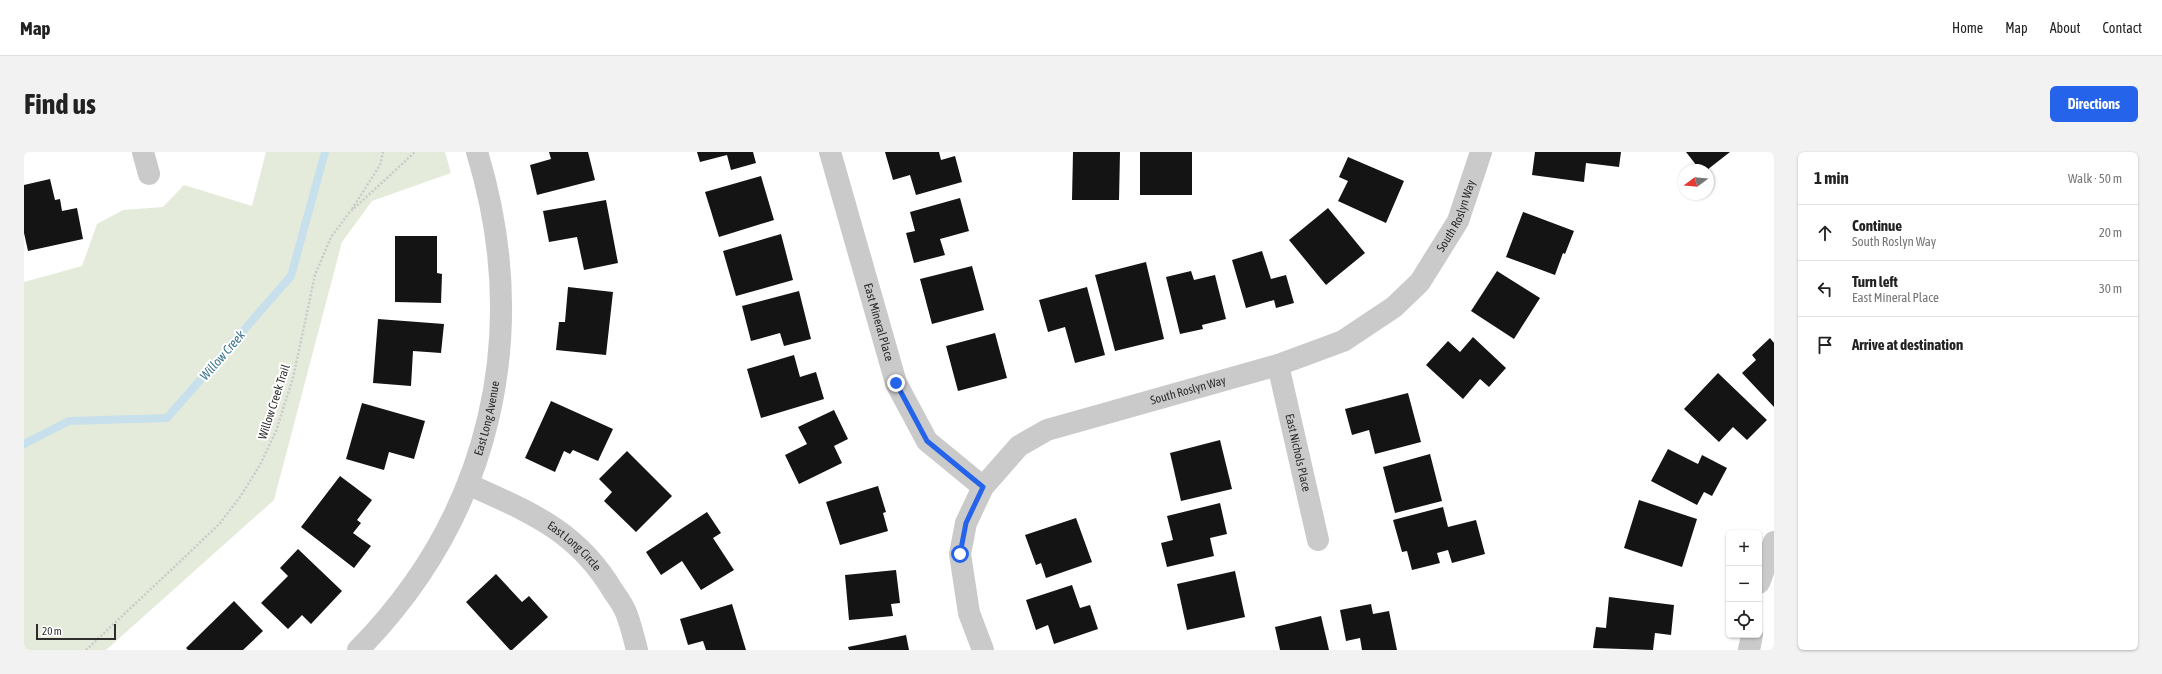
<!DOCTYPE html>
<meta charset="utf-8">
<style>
:root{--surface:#fff;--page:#f2f2f2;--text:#222;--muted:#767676;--line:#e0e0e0;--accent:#2563eb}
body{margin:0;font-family:"Asap Condensed",sans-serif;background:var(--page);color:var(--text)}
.controls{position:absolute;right:12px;bottom:12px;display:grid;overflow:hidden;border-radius:6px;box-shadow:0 1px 3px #0004}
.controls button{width:36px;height:36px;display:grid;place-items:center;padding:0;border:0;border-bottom:1px solid var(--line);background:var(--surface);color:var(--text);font:20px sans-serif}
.compass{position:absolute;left:1654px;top:12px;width:36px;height:36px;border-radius:50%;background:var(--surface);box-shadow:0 1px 3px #0004;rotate:254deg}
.scale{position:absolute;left:12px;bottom:10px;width:80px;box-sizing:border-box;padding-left:4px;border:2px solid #2d2d2d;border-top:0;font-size:11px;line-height:14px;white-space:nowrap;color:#2d2d2d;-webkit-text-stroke:3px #fff;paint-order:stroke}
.stop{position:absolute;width:12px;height:12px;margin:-9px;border:3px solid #2563eb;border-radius:50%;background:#fff}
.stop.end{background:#2563eb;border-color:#fff;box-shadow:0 1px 4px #0008}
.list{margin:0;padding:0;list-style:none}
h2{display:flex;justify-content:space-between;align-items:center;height:52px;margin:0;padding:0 16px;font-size:17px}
h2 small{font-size:13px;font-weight:400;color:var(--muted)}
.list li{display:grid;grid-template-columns:26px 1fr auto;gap:12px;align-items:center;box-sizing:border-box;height:56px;padding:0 16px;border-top:1px solid var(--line)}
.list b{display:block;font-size:15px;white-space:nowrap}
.list p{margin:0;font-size:13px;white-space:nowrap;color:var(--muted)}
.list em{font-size:13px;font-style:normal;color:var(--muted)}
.icon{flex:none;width:22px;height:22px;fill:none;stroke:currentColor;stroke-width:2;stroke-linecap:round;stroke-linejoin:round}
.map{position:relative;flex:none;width:1750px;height:498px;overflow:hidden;border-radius:6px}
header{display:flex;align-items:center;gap:24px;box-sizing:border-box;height:56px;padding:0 20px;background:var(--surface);border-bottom:1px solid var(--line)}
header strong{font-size:19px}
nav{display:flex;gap:22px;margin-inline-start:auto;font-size:14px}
.intro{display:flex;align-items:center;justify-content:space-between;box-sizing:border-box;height:96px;padding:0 24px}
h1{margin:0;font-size:28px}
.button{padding:10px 18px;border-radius:6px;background:var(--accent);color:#fff;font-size:14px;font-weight:700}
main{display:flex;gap:24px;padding:0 24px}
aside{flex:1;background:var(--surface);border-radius:6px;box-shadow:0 1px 3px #0004}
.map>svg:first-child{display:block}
</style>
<header>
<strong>Map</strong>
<nav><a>Home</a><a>Map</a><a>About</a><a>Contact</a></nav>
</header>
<div class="intro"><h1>Find us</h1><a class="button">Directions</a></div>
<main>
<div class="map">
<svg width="1750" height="498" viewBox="0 0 1750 498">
<rect width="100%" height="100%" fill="#fff"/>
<polygon fill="#e5ebdb" points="242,0 421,0 427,21 348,49 318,90 250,348 82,498 0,498 0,130 58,114 73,72 99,58 139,55 160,33 228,54"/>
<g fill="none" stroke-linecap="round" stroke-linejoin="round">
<polyline stroke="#c7e0eb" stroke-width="8" points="0,292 45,269 143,266 267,124 301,0"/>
</g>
<g fill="#141414">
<polygon points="525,0 564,0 571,28 513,43 506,13 527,7"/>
<polygon points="673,0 729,0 732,11 707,18 703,3 676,10"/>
<polygon points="861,0 915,0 917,8 931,4 938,30 892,43 886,23 869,28"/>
<polygon points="1049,0 1096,0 1095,48 1048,48"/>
<rect x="1116" y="0" width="52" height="43"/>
<polygon points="1511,0 1597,0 1595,15 1562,11 1560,30 1508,23"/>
<polygon points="1662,0 1706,0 1683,18 1676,18"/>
<polygon points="1324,5 1380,29 1362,71 1314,49 1324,29 1315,25"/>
<polygon points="737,24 750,68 695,85 681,40"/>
<polygon points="26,27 31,48 36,47 38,59 53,56 59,87 4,99 0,81 0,33"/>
<polygon points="936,46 945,79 916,87 921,103 890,111 882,81 891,79 886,60"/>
<polygon points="582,48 594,111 560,118 553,85 525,90 519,59"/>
<polygon points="1304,56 1341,101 1302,133 1265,88"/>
<polygon points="1499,60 1550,79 1541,102 1539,101 1531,123 1482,105"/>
<polygon points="757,82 769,128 712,144 699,99"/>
<polygon points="371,84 413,84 413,121 418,122 417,151 371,150"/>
<polygon points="1238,99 1247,127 1262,123 1270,151 1252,156 1250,148 1222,156 1208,108"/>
<polygon points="1122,110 1140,187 1091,199 1071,123"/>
<polygon points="948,114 960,158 908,172 896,127"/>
<polygon points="1167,119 1170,128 1191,123 1202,167 1178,173 1179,177 1156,182 1142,125"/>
<polygon points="1473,119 1516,146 1490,187 1447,159"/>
<polygon points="544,135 589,140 582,203 532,198 535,170 541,170"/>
<polygon points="1063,135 1081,203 1051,211 1041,175 1024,180 1015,148"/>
<polygon points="775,139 787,187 760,194 756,181 727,189 718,154"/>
<polygon points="354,167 420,172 417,201 389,199 387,234 349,231"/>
<polygon points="971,181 983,226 934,239 922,194"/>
<polygon points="1449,185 1482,216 1465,235 1456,227 1439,247 1402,213 1424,189 1436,200"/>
<polygon points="1746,186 1750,191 1750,255 1718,221 1732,208 1728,203"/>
<polygon points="770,203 776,225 792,220 800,247 737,266 723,217"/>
<polygon points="1694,221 1743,268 1723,288 1709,275 1695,290 1660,257"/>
<polygon points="1384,241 1397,290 1351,302 1345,278 1328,283 1321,257"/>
<polygon points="527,249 589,277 574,309 549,298 546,302 540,299 531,320 501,306"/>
<polygon points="338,251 401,269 390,307 365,300 360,318 322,307"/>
<polygon points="810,258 824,287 810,294 818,311 775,332 761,303 783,292 774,275"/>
<polygon points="1196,288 1208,337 1157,349 1146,301"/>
<polygon points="1644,297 1674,312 1678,303 1703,316 1688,344 1680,340 1673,353 1627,329"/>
<polygon points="603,299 648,344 612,380 580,349 588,340 575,327"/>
<polygon points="1406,302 1418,349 1371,361 1359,315"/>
<polygon points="316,324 348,348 333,368 337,371 329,381 347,394 330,416 277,375"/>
<polygon points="854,334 862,360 859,361 864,379 816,393 802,350"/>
<polygon points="1615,348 1673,367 1658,415 1600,396"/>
<polygon points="1196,351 1203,382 1186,386 1190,404 1143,415 1137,391 1149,388 1143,364"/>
<polygon points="1419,355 1424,375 1452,368 1461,402 1428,411 1424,398 1413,401 1416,411 1388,418 1383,399 1378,400 1369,368"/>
<polygon points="683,360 697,381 689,386 710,418 677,438 658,409 637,423 622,400"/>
<polygon points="1052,366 1068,410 1022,426 1017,411 1012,413 1001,383"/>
<polygon points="274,397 318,439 287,472 278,463 264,477 237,451 264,424 256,416"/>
<polygon points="872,418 876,451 867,452 869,464 825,468 821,423"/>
<polygon points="1211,419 1221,465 1163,478 1153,432"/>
<polygon points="472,422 498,450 505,444 524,465 488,498 486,498 442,450"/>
<polygon points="1048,433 1056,456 1066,453 1074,477 1030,492 1024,473 1012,478 1002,448"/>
<polygon points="1585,445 1650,453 1647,483 1631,481 1629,498 1569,496 1572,475 1582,476"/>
<polygon points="210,449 239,479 219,498 164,498 162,496"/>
<polygon points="708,452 722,498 682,498 679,489 664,493 656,467"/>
<polygon points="1347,452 1349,462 1365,459 1373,498 1338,498 1336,486 1322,489 1316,458"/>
<polygon points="1297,464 1305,498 1256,498 1251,475"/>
<polygon points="882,483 885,498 825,498 824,495"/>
</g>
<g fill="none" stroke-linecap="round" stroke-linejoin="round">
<g stroke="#cacaca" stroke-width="2.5" stroke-dasharray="2 2" stroke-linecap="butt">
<polyline points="328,57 356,13 359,0"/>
<polyline points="62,498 164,402 196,371 216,345 236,313 252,279 269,226 291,123 307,85 325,61 391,0"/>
</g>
<g stroke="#cacaca" stroke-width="22">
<polyline points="119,0 125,22"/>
<path id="s1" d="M806 0 872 231 903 289 959 335"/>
<path id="s2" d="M1254 213 1294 388"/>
<path id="s3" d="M444 332C505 360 553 378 589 439 594 446 600 454 603 463 607 474 610 486 613 498"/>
<polyline points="1735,431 1750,390"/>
<path id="s4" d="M334 498C468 362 508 181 453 0"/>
<path id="s5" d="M959 498 945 461 936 402 942 371 959 335 995 294 1023 278 1254 213 1319 189 1370 155 1396 130 1434 69 1457 0"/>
<polyline points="1725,498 1728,483"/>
</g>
</g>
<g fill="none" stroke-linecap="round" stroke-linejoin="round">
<polyline stroke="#2563eb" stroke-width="5" points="872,231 903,289 959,335 942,371 936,402"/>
</g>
<g text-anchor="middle" stroke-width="4" stroke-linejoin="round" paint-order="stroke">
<g font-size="12" fill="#2d2d2d" stroke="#fff">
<text dy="4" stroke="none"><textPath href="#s5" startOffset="740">South Roslyn Way</textPath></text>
<text dy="4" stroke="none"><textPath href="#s1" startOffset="177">East Mineral Place</textPath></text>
<text dy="4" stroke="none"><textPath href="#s5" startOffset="404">South Roslyn Way</textPath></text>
<text transform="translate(250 250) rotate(-72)" y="4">Willow Creek Trail</text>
<text dy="4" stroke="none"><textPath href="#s4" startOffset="269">East Long Avenue</textPath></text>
<text dy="4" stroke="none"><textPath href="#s2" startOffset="90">East Nichols Place</textPath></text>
<text dy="4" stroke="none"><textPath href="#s3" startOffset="124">East Long Circle</textPath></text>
</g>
<g font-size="13" font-style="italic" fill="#3d758e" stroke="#fff">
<text transform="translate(198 203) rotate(-49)" y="5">Willow Creek</text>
</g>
</g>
</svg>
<div class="controls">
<button>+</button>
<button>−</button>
<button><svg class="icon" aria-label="locate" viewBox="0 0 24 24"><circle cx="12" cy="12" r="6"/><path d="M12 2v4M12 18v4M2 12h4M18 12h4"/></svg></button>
</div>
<svg class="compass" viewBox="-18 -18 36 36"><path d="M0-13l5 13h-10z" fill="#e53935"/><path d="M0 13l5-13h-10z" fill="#767676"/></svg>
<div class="scale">20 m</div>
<div class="stop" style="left:936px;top:402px"></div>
<div class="stop end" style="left:872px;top:231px"></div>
</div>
<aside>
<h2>1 min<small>Walk · 50 m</small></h2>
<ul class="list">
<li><svg class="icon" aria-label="ahead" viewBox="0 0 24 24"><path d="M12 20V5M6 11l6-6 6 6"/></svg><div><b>Continue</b><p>South Roslyn Way</p></div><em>20 m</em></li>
<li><svg class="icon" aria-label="left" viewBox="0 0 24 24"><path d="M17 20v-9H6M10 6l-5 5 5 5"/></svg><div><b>Turn left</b><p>East Mineral Place</p></div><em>30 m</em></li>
<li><svg class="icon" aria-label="arrive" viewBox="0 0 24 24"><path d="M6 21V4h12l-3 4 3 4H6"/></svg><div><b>Arrive at destination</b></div></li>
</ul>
</aside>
</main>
